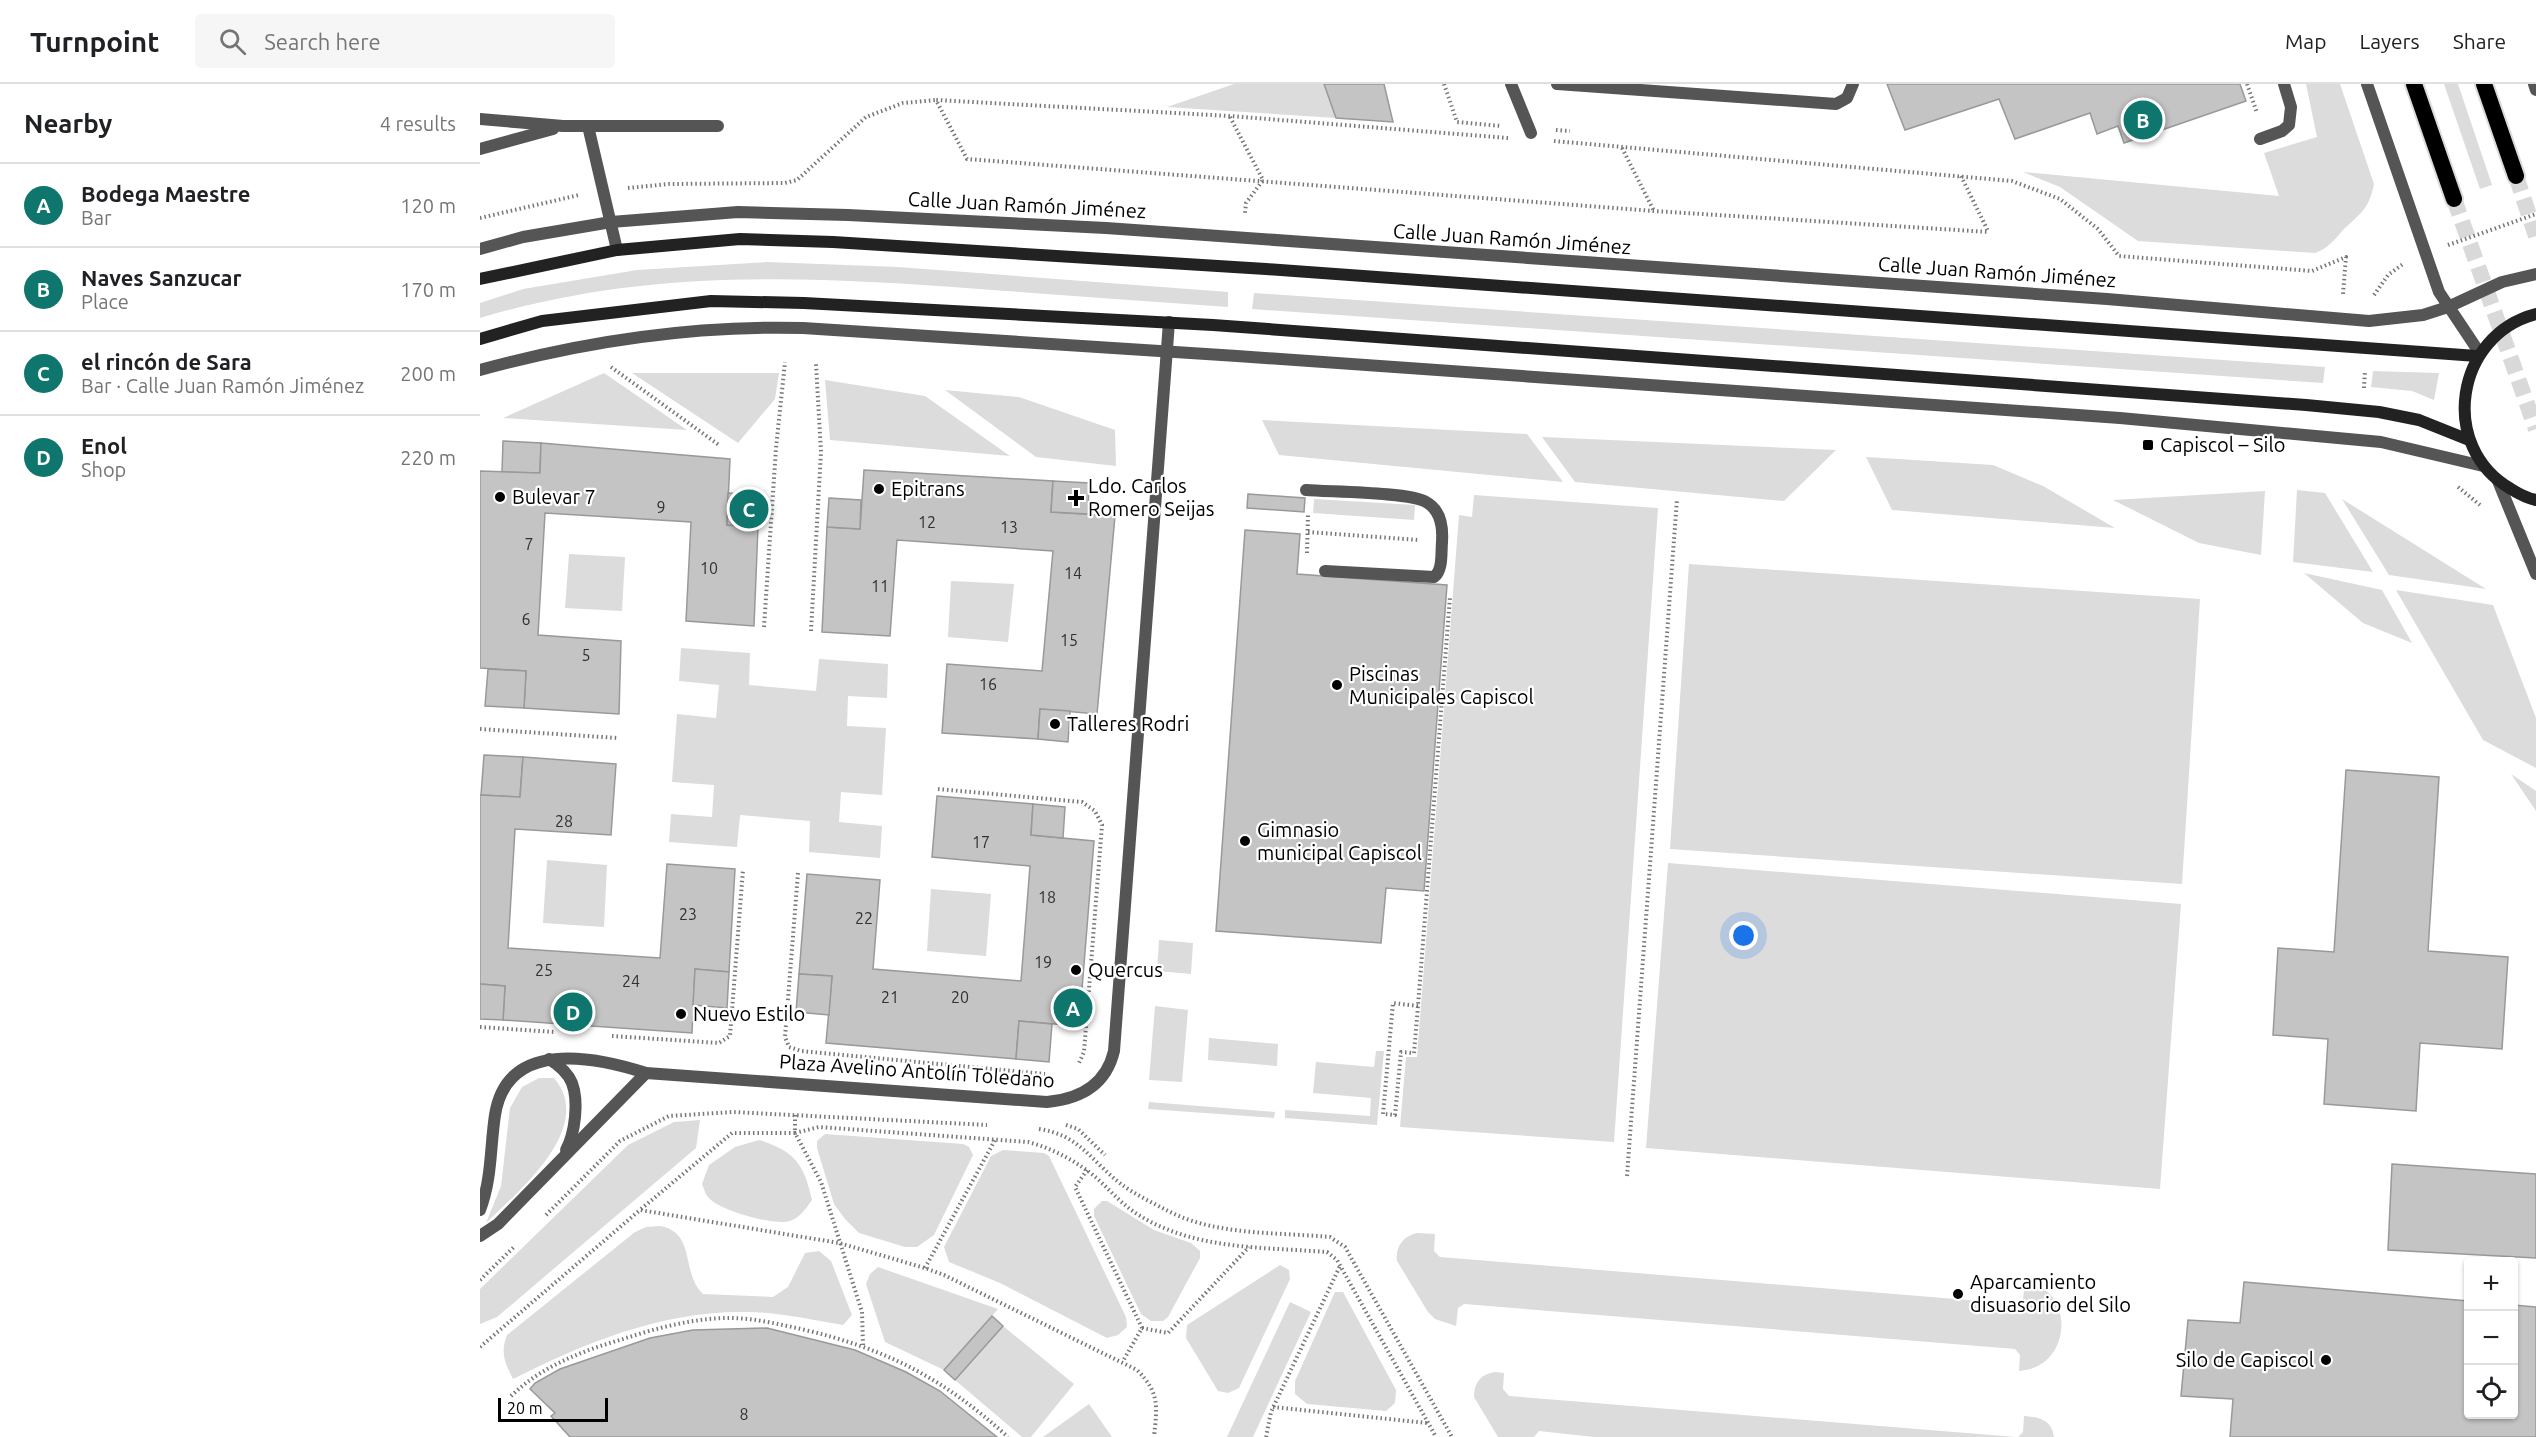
<!DOCTYPE html>
<meta charset="utf-8">
<style>
:root{--surface:#fff;--page:#f6f6f6;--text:#202124;--muted:#757577;--line:#e0e0e0;--accent:#0f766e}
body{margin:0;font-family:Ubuntu,sans-serif;background:var(--page);color:var(--text)}
.controls{position:absolute;right:18px;bottom:18px;display:grid;overflow:hidden;border-radius:6px;box-shadow:0 2px 4px #0004}
.controls button{width:54px;height:54px;display:grid;place-items:center;padding:0;border:0;border-bottom:2px solid var(--line);background:var(--surface);color:var(--text);font:30px sans-serif}
.scale{position:absolute;left:18px;bottom:15px;width:110px;box-sizing:border-box;padding-left:6px;border:3px solid #000;border-top:0;font-size:16px;line-height:21px;white-space:nowrap;color:#000;-webkit-text-stroke:4px #fff;paint-order:stroke}
.you{position:absolute;left:1264px;top:852px;width:21px;height:21px;margin:-15px;border:4px solid #fff;border-radius:50%;background:#1a73e8;box-shadow:0 0 0 9px #1a73e833}
.badge{display:grid;place-items:center;width:39px;height:39px;border-radius:50%;background:var(--accent);color:#fff;font-size:20px;font-weight:700}
.pin{position:absolute;translate:-50% -50%;border:3px solid #fff;box-shadow:0 2px 6px #0006}
.list{margin:0;padding:0;list-style:none}
h2{display:flex;justify-content:space-between;align-items:center;height:78px;margin:0;padding:0 24px;font-size:26px}
h2 small{font-size:20px;font-weight:400;color:var(--muted)}
.list li{display:grid;grid-template-columns:39px 1fr auto;gap:18px;align-items:center;box-sizing:border-box;height:84px;padding:0 24px;border-top:2px solid var(--line)}
.list b{display:block;font-size:22px;white-space:nowrap}
.list p{margin:0;font-size:20px;white-space:nowrap;color:var(--muted)}
.list em{font-size:20px;font-style:normal;color:var(--muted)}
.icon{flex:none;width:33px;height:33px;fill:none;stroke:currentColor;stroke-width:2;stroke-linecap:round;stroke-linejoin:round}
.map{position:relative;flex:none;width:2056px;height:1353px;overflow:hidden}
header{display:flex;align-items:center;gap:36px;box-sizing:border-box;height:84px;padding:0 30px;background:var(--surface);border-bottom:2px solid var(--line)}
header strong{font-size:28px}
nav{display:flex;gap:33px;margin-inline-start:auto;font-size:21px}
.search{width:420px;height:54px;background:var(--page);display:flex;align-items:center;gap:15px;box-sizing:border-box;padding:0 21px;border-radius:6px;color:var(--muted);font-size:22px}
main{display:flex}
aside{flex:1;background:var(--surface)}
.map>svg:first-child{display:block}
</style>
<header>
<strong>Turnpoint</strong>
<div class="search"><svg class="icon" aria-label="search" viewBox="0 0 24 24"><circle cx="10" cy="10" r="6"/><path d="M15 15l6 6"/></svg>Search here</div>
<nav><a>Map</a><a>Layers</a><a>Share</a></nav>
</header>
<main>
<aside>
<h2>Nearby<small>4 results</small></h2>
<ul class="list">
<li><span class="badge">A</span><div><b>Bodega Maestre</b><p>Bar</p></div><em>120 m</em></li>
<li><span class="badge">B</span><div><b>Naves Sanzucar</b><p>Place</p></div><em>170 m</em></li>
<li><span class="badge">C</span><div><b>el rincón de Sara</b><p>Bar · Calle Juan Ramón Jiménez</p></div><em>200 m</em></li>
<li><span class="badge">D</span><div><b>Enol</b><p>Shop</p></div><em>220 m</em></li>
</ul>
</aside>
<div class="map">
<svg width="2056" height="1353" viewBox="0 0 2056 1353">
<rect width="100%" height="100%" fill="#fff"/>
<g fill="#dcdcdc">
<polygon points="754,0 844,0 856,34 687,23"/>
<path d="M1826 0H1860L1894 100C1889 125 1881 129 1864 145 1854 156 1849 164 1835 169L1658 157 1580 103 1543 88 1799 112 1784 69 1837 53Z"/>
<polygon points="1964,0 1978,0 2012,101 2000,105"/>
<path d="M287 178 418 183 748 208V223C665 217 582 211 499 205 327 192 167 184 0 234V219L43 205 157 186Z"/>
<polygon points="774,209 1845,283 1843,299 772,225"/>
<polygon points="1893,287 1959,289 1954,316 1932,307 1891,303"/>
<polygon points="124,289 207,346 23,334"/>
<polygon points="152,289 299,289 295,315 258,359"/>
<polygon points="345,296 445,312 530,372 350,356"/>
<polygon points="465,306 539,313 635,346 636,382 556,373"/>
<polygon points="782,336 1047,350 1083,398 799,371"/>
<polygon points="1062,353 1356,366 1304,417 1095,398"/>
<polygon points="1386,373 1513,381 1563,402 1635,444 1412,426"/>
<polygon points="1817,406 1845,409 1893,488 1813,478"/>
<polygon points="1785,407 1781,471 1719,459 1633,416"/>
<polygon points="994,411 1178,424 1134,1058 920,1043 926,973 937,973 979,431 992,433"/>
<polygon points="834,415 935,421 934,436 833,429"/>
<polygon points="1862,415 2006,505 1909,491"/>
<polygon points="89,470 145,473 142,527 85,524"/>
<polygon points="1209,480 1720,515 1702,800 1190,765"/>
<polygon points="1824,489 1902,506 1932,559 1883,539"/>
<polygon points="471,497 534,500 528,558 468,553"/>
<polygon points="1916,506 2013,521 2056,634 2056,684 2003,656"/>
<polygon points="201,564 270,569 269,601 336,607 339,575 408,580 407,614 368,612 367,642 406,644 402,711 361,708 359,738 402,742 400,774 329,768 330,737 260,731 257,763 189,758 191,730 232,733 234,701 192,698 197,630 236,634 239,601 199,597"/>
<polygon points="2031,690 2056,707 2056,727"/>
<polygon points="67,776 127,781 124,843 63,839"/>
<polygon points="1188,779 1701,820 1680,1105 1166,1064"/>
<polygon points="451,805 511,810 506,872 447,867"/>
<polygon points="679,856 713,859 711,890 677,887"/>
<polygon points="675,922 708,926 702,998 669,996"/>
<polygon points="729,954 798,960 797,982 728,976"/>
<polygon points="896,967 904,967 897,1041 805,1034 805,1026 890,1032 891,1014 833,1009 836,978 894,983"/>
<path d="M59 994H74C116 1043 39 1107 6 1139L21 1102 30 1024 42 1003Z"/>
<polygon points="669,1018 795,1028 794,1034 668,1025"/>
<polygon points="220,1036 216,1064 17,1233 0,1240 0,1205 148,1061 194,1038"/>
<polygon points="345,1050 483,1060 489,1063 493,1071 454,1151 437,1163 425,1163 379,1149 365,1135 354,1120 337,1064 337,1057"/>
<path d="M279 1056C315 1067 324 1080 332 1116 325 1126 317 1138 303 1138 287 1139 238 1126 228 1113 225 1110 224 1104 222 1100L229 1081 255 1063Z"/>
<polygon points="523,1066 564,1069 569,1072 646,1233 647,1243 638,1251 627,1254 520,1199 469,1178 464,1163 511,1072"/>
<polygon points="622,1117 627,1117 674,1146 711,1159 720,1167 720,1174 688,1233 683,1237 671,1237 661,1230 614,1132 614,1125"/>
<path d="M180 1142C217 1149 200 1188 223 1210L293 1213 308 1203 325 1169 339 1167 351 1177 372 1231 363 1241C332 1236 299 1228 268 1228 185 1226 106 1258 33 1295 25 1279 20 1269 27 1251L155 1148 166 1143Z"/>
<path d="M937 1149 955 1150 954 1167 960 1173 1537 1220 1543 1215 1545 1199C1595 1202 1594 1284 1539 1287L1540 1271 1535 1265 984 1220 978 1224 976 1242 955 1235 948 1228 917 1177C915 1163 923 1152 937 1149Z"/>
<polygon points="800,1181 809,1186 810,1195 759,1304 748,1309 738,1307 706,1254 707,1241"/>
<polygon points="398,1183 518,1225 464,1286 405,1258 386,1200 390,1190"/>
<polygon points="855,1208 863,1208 916,1306 915,1319 906,1327 827,1320 815,1310 815,1297"/>
<polygon points="810,1218 831,1228 773,1353 747,1353"/>
<polygon points="523,1242 594,1300 551,1353 542,1353 475,1296"/>
<path d="M1015 1288 1024 1289 1023 1305 1029 1312 1536 1353H1114L1059 1347 1054 1353H1018L994 1313C994 1298 1001 1290 1015 1288Z"/>
<polygon points="609,1320 632,1353 563,1353"/>
<path d="M1544 1332C1559 1333 1572 1336 1574 1353H1538L1543 1348Z"/>
</g>
<g fill="#c4c4c4" stroke="#999" stroke-width="1.5">
<polygon points="844,0 904,0 913,38 856,34"/>
<polygon points="1407,0 1760,0 1766,17 1644,59 1638,42 1617,50 1610,29 1535,55 1519,15 1425,46"/>
<polygon points="23,357 61,359 60,389 22,388"/>
<polygon points="61,359 250,375 247,441 278,443 274,542 206,537 211,438 65,429 58,551 141,557 139,630 44,624 46,587 0,584 0,387 60,389"/>
<polygon points="384,386 573,397 571,428 635,432 617,630 560,625 558,655 462,649 467,580 562,587 573,467 417,456 410,552 342,548 347,443 380,445"/>
<polygon points="573,397 609,399 608,430 571,428"/>
<polygon points="248,409 280,411 278,443 247,441"/>
<polygon points="768,410 825,414 824,428 767,424"/>
<polygon points="349,414 381,416 380,445 347,443"/>
<polygon points="765,446 820,450 817,490 967,501 944,807 906,804 901,859 736,847"/>
<polygon points="8,585 46,587 44,624 5,622"/>
<polygon points="560,625 590,627 588,658 558,655"/>
<polygon points="4,671 43,673 40,713 1,711"/>
<polygon points="43,673 136,680 131,751 35,745 28,864 180,874 187,780 255,785 249,888 215,885 212,949 23,936 25,902 0,900 0,711 40,713"/>
<polygon points="1866,686 1959,693 1948,867 2028,873 2022,965 1940,959 1936,1027 1844,1020 1848,955 1793,951 1798,864 1854,868"/>
<polygon points="457,712 553,720 551,751 614,757 599,942 539,937 536,975 346,959 352,892 319,890 327,790 400,796 393,885 541,897 550,782 452,773"/>
<polygon points="553,720 585,723 583,754 551,751"/>
<polygon points="215,885 249,888 247,924 213,921"/>
<polygon points="319,890 352,892 349,931 316,928"/>
<polygon points="0,900 25,902 23,936 0,935"/>
<polygon points="539,937 572,940 569,978 536,975"/>
<polygon points="1912,1080 2056,1090 2056,1174 1908,1166"/>
<polygon points="1764,1198 1988,1217 1988,1330 2034,1330 2034,1221 2056,1223 2056,1353 1750,1353 1753,1315 1701,1312 1708,1236 1760,1239"/>
<polygon points="512,1232 523,1242 475,1296 464,1286"/>
<polygon points="287,1244 375,1266 426,1288 460,1307 517,1353 90,1353 71,1332 75,1329 50,1305 55,1299 80,1285 170,1254 213,1246"/>
</g>
<g fill="none" stroke-linecap="round" stroke-linejoin="round">
<g stroke="#d9d9d9" stroke-width="16" stroke-dasharray="16 8" stroke-linecap="butt">
<polyline points="2036,92 2056,152"/>
<polyline points="1974,115 2056,345"/>
</g>
<g stroke="#dbdbdb" stroke-width="20">
<g id="trunk">
<polyline points="1934,0 1974,115"/>
<polyline points="2004,0 2036,92"/>
</g>
</g>
<g stroke="#777" stroke-width="4" stroke-dasharray="1.5 3" stroke-linecap="butt">
<polyline points="964,0 977,38 1021,42"/>
<polyline points="1767,0 1777,29"/>
<polyline points="750,33 783,96 766,119 765,129"/>
<polyline points="1076,46 1090,47"/>
<polyline points="1028,54 750,32 456,16 487,75 1174,127 1509,148"/>
<polyline points="1074,57 1532,97 1580,115 1618,145 1639,172 1832,187 1866,173 1863,210"/>
<polyline points="1142,64 1174,127"/>
<polyline points="1481,92 1508,147"/>
<polyline points="148,104 189,100 305,99 317,96 386,33 423,19 456,16"/>
<polyline points="0,134 99,111"/>
<polyline points="1968,161 2056,130"/>
<polyline points="1894,211 1908,191 1923,180"/>
<polyline points="131,283 239,361"/>
<polyline points="1884,304 1885,287"/>
<polyline points="1978,403 2000,421"/>
<polyline points="828,448 939,456"/>
<polyline points="827,469 828,431"/>
<polyline points="284,543 296,364 305,278"/>
<polyline points="331,547 341,368 336,280"/>
<polyline points="0,645 137,654"/>
<polyline points="458,705 602,718 615,727 622,741 604,968 599,979"/>
<polyline points="318,789 305,953 309,963 321,967 565,990"/>
<polyline points="938,922 913,919 903,1030 915,1031 921,968 934,969 938,922 970,513"/>
<polyline points="0,943 74,948"/>
<polyline points="132,952 239,959 250,952 263,786"/>
<path d="M315 1031V1049L339 1043 548 1058C568 1063 588 1073 605 1085 624 1098 637 1117 657 1130 714 1166 781 1163 847 1168L857 1176 956 1353"/>
<polyline points="586,1041 598,1045 625,1071"/>
<path d="M559 1045C600 1051 611 1077 641 1100 654 1110 673 1119 688 1127 737 1152 797 1148 850 1153L865 1163 972 1353"/>
<polyline points="607,1086 595,1103 662,1244 643,1277"/>
<polyline points="1147,1092 1197,415"/>
<polyline points="161,1125 252,1049 315,1049 341,1098 382,1228 383,1261"/>
<polyline points="66,1131 140,1057 189,1032 253,1028 507,1041"/>
<polyline points="445,1184 515,1056"/>
<polyline points="0,1196 35,1162"/>
<polyline points="662,1244 688,1249 769,1163"/>
<path d="M0 1263 160 1126 359 1159 445 1184 464 1191 657 1286C680 1309 677 1322 674 1353"/>
<path d="M31 1312C62 1282 102 1267 143 1255 177 1244 214 1234 250 1234 274 1234 298 1240 321 1245 407 1265 463 1294 528 1353"/>
<polyline points="793,1323 947,1339"/>
<polyline points="786,1353 791,1328 860,1182"/>
</g>
<g stroke="#555" stroke-width="12">
<polyline points="1031,0 1051,49"/>
<polyline points="1077,0 1356,20 1367,14 1373,0"/>
<polyline points="0,35 83,42 238,42"/>
<polyline points="108,42 137,166"/>
<polyline points="1780,55 1802,47 1809,41 1811,23 1804,0"/>
<polyline points="0,65 73,45"/>
<polyline points="0,165 43,153 131,138 258,128 368,131 626,144 1627,215 1889,237 1943,231 1968,223 2022,198 2056,190"/>
<path d="M0 286C106 257 213 241 323 244L757 272 1640 334 1901 358 2003 382"/>
<path d="M826 406C850 408 930 408 946 418 961 426 963 443 962 458 961 470 963 486 954 493L845 487"/>
</g>
<g stroke="#555" stroke-width="12">
<polyline points="1887,0 1959,208 1999,268"/>
<polyline points="2054,0 2056,6"/>
<polyline points="2018,397 2056,490"/>
<path d="M69 975C77 980 88 989 92 999 99 1018 95 1049 86 1066"/>
<path d="M0 1126C12 1095 10 1064 15 1031 27 955 113 972 166 989L567 1018C600 1015 626 1001 634 967L689 238"/>
<polyline points="0,1152 18,1140 166,989"/>
</g>
<g stroke="#222" stroke-width="12">
<polyline points="0,195 137,166 260,155 353,158 786,185 1997,272"/>
<path d="M2056 230C1975 251 1958 363 2031 405 2039 410 2046 414 2056 416"/>
<polyline points="0,255 62,237 231,217 324,219 733,241 1826,321 1899,328 1939,336 1989,356"/>
</g>
<use href="#trunk" stroke="#000" stroke-width="16"/>
</g>
<g fill="#000" stroke="#fff" stroke-width="2">
<rect x="1662" y="355" width="12" height="12" rx="3"/>
<circle cx="399" cy="405" r="6"/>
<circle cx="20" cy="413" r="6"/>
<path d="M593 405h6v6h6v6h-6v6h-6v-6h-6v-6h6z"/>
<circle cx="857" cy="601" r="6"/>
<circle cx="575" cy="640" r="6"/>
<circle cx="765" cy="757" r="6"/>
<circle cx="596" cy="886" r="6"/>
<circle cx="201" cy="930" r="6"/>
<circle cx="1478" cy="1210" r="6"/>
<circle cx="1846" cy="1276" r="6"/>
</g>
<g text-anchor="middle" stroke-width="4.5" stroke-linejoin="round" paint-order="stroke">
<g font-size="16" fill="#313131">
<text x="181" y="429">9</text>
<text x="447" y="444">12</text>
<text x="529" y="449">13</text>
<text x="49" y="466">7</text>
<text x="229" y="490">10</text>
<text x="593" y="495">14</text>
<text x="400" y="508">11</text>
<text x="46" y="541">6</text>
<text x="589" y="562">15</text>
<text x="106" y="577">5</text>
<text x="508" y="606">16</text>
<text x="84" y="743">28</text>
<text x="501" y="764">17</text>
<text x="567" y="819">18</text>
<text x="208" y="836">23</text>
<text x="384" y="840">22</text>
<text x="563" y="884">19</text>
<text x="64" y="892">25</text>
<text x="151" y="903">24</text>
<text x="410" y="919">21</text>
<text x="480" y="919">20</text>
<text x="264" y="1336">8</text>
</g>
<g font-size="20" fill="#000" stroke="#fff">
<text transform="translate(547 121) rotate(3)" y="7">Calle Juan Ramón Jiménez</text>
<text transform="translate(1032 155) rotate(4)" y="7">Calle Juan Ramón Jiménez</text>
<text transform="translate(1517 188) rotate(4)" y="7">Calle Juan Ramón Jiménez</text>
<text transform="translate(437 987) rotate(4)" y="7">Plaza Avelino Antolín Toledano</text>
</g>
<g font-size="20" fill="#000" stroke="#fff" text-anchor="start">
<text x="1680" y="368">Capiscol – Silo</text>
<text x="608" y="409">Ldo. Carlos<tspan x="608" dy="23">Romero Seijas</tspan></text>
<text x="411" y="412">Epitrans</text>
<text x="32" y="420">Bulevar 7</text>
<text x="869" y="597">Piscinas<tspan x="869" dy="23">Municipales Capiscol</tspan></text>
<text x="587" y="647">Talleres Rodri</text>
<text x="777" y="753">Gimnasio<tspan x="777" dy="23">municipal Capiscol</tspan></text>
<text x="608" y="893">Quercus</text>
<text x="213" y="937">Nuevo Estilo</text>
<text x="1490" y="1205">Aparcamiento<tspan x="1490" dy="23">disuasorio del Silo</tspan></text>
<text x="1834" y="1283" text-anchor="end">Silo de Capiscol</text>
</g>
</g>
</svg>
<div class="controls">
<button>+</button>
<button>−</button>
<button><svg class="icon" aria-label="locate" viewBox="0 0 24 24"><circle cx="12" cy="12" r="6"/><path d="M12 2v4M12 18v4M2 12h4M18 12h4"/></svg></button>
</div>
<div class="scale">20 m</div>
<div class="you"></div>
<div class="pin badge" style="left:593px;top:924px">A</div>
<div class="pin badge" style="left:1663px;top:36px">B</div>
<div class="pin badge" style="left:269px;top:425px">C</div>
<div class="pin badge" style="left:93px;top:928px">D</div>
</div>
</main>
